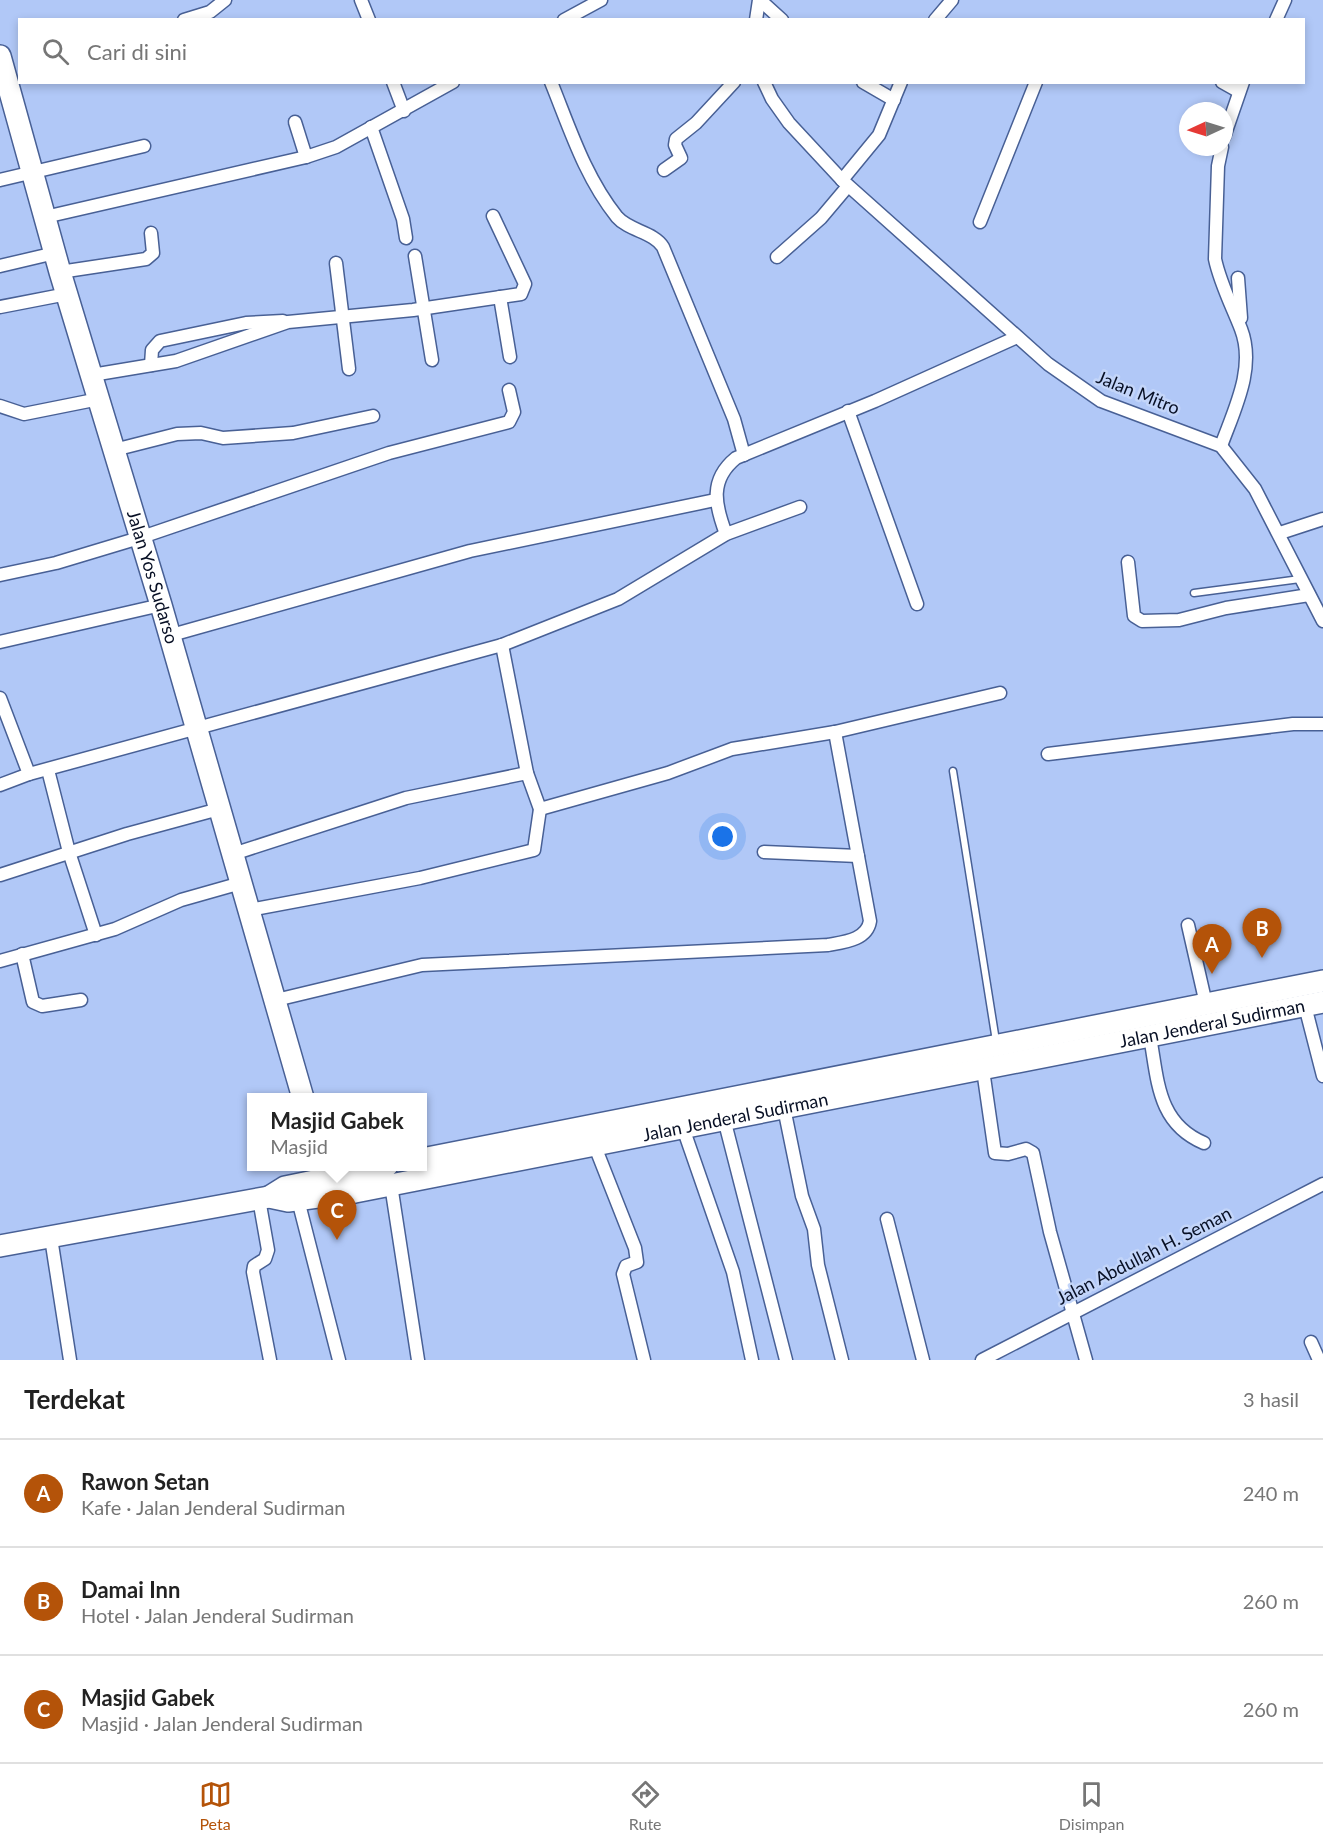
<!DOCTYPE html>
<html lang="id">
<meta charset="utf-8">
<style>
:root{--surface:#fff;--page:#f2f2f2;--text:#222;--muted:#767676;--line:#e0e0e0;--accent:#b45309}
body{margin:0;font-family:Lato,sans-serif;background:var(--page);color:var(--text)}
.compass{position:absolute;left:1179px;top:102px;width:54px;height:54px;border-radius:50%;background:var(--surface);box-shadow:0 3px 9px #0003;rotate:266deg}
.you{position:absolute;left:723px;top:837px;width:21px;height:21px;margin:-15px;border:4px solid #fff;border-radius:50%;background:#1a73e8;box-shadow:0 0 0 9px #1a73e833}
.badge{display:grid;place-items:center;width:39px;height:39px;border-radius:50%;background:var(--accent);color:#fff;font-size:20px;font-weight:700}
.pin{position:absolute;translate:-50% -50px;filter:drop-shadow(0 2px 3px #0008)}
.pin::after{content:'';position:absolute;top:32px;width:21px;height:18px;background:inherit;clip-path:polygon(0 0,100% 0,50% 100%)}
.popup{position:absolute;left:247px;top:1093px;width:180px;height:78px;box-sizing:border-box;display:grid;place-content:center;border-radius:0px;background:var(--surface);filter:drop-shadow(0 2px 4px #0005);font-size:20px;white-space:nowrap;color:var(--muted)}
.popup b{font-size:22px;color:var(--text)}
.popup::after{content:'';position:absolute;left:50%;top:100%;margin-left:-12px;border:12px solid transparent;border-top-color:var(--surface)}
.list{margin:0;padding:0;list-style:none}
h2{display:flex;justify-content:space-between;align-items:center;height:78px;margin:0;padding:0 24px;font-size:26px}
h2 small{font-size:20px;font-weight:400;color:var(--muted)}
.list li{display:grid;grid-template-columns:39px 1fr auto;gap:18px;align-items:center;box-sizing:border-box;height:108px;padding:0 24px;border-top:2px solid var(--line)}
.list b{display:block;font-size:22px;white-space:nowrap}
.list p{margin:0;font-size:20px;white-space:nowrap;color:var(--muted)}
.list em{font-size:20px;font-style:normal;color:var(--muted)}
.icon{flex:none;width:33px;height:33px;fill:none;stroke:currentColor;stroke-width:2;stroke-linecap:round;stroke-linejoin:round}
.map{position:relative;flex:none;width:1323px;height:1360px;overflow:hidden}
.search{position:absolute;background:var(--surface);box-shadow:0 3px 9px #0003;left:18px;right:18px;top:18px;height:66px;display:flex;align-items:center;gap:15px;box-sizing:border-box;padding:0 21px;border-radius:0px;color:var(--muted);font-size:22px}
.sheet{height:402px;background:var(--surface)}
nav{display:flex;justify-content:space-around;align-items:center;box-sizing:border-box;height:84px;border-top:2px solid var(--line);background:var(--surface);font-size:16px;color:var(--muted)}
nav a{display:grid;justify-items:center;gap:3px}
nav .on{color:var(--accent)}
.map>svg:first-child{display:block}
</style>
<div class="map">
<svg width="1323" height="1360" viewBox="0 0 1323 1360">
<rect width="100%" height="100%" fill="#b1c8f7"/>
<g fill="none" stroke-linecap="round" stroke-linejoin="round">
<g stroke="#486095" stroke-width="9">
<g id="service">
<polyline points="1194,593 1300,579"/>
<polyline points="953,771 996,1041"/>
</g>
</g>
<g stroke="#486095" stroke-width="15">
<g id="minor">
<polyline points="361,0 369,20"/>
<polyline points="760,0 782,20"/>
<polyline points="184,20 210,12 225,0"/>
<polyline points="564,20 601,0"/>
<polyline points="756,20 759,0"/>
<polyline points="935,20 952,0"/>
<polyline points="1276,20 1285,0"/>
<polyline points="393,82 404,111"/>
<path d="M551 82C570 129 585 177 617 217 629 231 654 232 663 247L734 419 744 455"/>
<polyline points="764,82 772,99 789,123 842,180 1048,364 1101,401 1221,446 1255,489 1323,621"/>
<polyline points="863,82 894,100"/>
<polyline points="1222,82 1238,91"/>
<polyline points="295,122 306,157"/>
<polyline points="371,127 403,219 406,238"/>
<polyline points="1224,137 1243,82"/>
<polyline points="664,170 681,158 675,145 676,139 696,123 734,82"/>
<polyline points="0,180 144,146"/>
<polyline points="842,180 879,135 901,82"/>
<polyline points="45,217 306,157 336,147 453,82"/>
<polyline points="980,222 1036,82"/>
<polyline points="415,256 432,360"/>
<polyline points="777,257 821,218 848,186"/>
<polyline points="336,263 349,369"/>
<polyline points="0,266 55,253"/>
<polyline points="60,272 146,259 153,253 151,233"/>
<polyline points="1238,278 1241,318"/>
<polyline points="500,297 510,357"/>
<polyline points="0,307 67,294"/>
<polyline points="151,365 152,350 160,341 246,323 283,321"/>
<polyline points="92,375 176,361 288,322 413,310 521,294 525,284 493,216"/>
<polyline points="0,406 24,414 99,399"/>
<polyline points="848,411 917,604"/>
<path d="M1221 446C1234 410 1256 368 1241 329 1232 306 1220 283 1215 259L1218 166 1222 147"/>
<polyline points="114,450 177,434 201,433 223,438 293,433 373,416"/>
<polyline points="1280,533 1323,519"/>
<path d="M726 534C715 505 709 480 736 458L875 401 1017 337"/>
<polyline points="1128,562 1134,616 1142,621 1179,620 1226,608 1309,595"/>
<polyline points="0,575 56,563 139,538 389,453 509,422 514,412 509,390"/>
<polyline points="168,636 470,551 715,500"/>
<polyline points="0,642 161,605"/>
<polyline points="0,698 29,774 0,785"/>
<polyline points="1048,754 1293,724 1323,724"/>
<polyline points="48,770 69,852 96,935"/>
<polyline points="29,774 502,645 618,599 726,534 800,507"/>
<polyline points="540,809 668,773 732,749 835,732 1000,693"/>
<polyline points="764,852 858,856"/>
<polyline points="233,854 406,798 527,773"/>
<polyline points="0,875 127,834 219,809"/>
<polyline points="249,910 420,878 534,850 540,809 527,773 502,645"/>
<polyline points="1188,925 1206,1004"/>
<polyline points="22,954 33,1002 42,1006 81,1000"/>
<polyline points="0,961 115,929 181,900 241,883"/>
<path d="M276 1000 422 965 828 945C844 942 867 940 870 921L835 732"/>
<polyline points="1305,1006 1323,1076"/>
<path d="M1150 1037C1158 1080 1157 1123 1204 1143"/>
<polyline points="983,1070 995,1153 1008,1154 1026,1149 1033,1153 1050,1232 1086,1360"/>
<polyline points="784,1108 802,1196 814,1229 818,1265 842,1360"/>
<polyline points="724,1119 786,1360"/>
<polyline points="683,1128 733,1272 752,1360"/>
<polyline points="594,1144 635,1248 637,1262 626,1266 623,1274 644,1360"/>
<polyline points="391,1185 418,1360"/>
<polyline points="259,1199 268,1250 265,1259 254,1266 253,1272 270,1360"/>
<polyline points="298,1200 339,1360"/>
<polyline points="887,1219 923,1360"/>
<polyline points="51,1238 70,1360"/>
<polyline points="1311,1342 1319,1360"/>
<polyline points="982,1360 1323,1184"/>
</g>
</g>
<g stroke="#486095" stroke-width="24">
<g id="trunk">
<path id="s1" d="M0 56 60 272 161 605 303 1098"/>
<polyline points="422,1159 1323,981"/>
<polyline points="269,1197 285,1187 387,1166"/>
<path id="s2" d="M0 1246 269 1197 288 1201 355 1192 1323 1002"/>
</g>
</g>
<use href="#service" stroke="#fff" stroke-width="6"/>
<use href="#minor" stroke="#fff" stroke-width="12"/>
<use href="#trunk" stroke="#fff" stroke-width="21"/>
</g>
<g text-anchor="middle" stroke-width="5" stroke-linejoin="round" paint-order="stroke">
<g font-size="18" fill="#070f24" stroke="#c3d5f9">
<text transform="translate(1138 393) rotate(22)" y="6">Jalan Mitro</text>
<text dy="6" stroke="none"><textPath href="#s1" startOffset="543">Jalan Yos Sudarso</textPath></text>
<text dy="6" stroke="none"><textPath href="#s2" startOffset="1234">Jalan Jenderal Sudirman</textPath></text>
<text dy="6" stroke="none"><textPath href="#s2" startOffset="748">Jalan Jenderal Sudirman</textPath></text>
<text transform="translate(1144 1256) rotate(-27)" y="6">Jalan Abdullah H. Seman</text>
</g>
</g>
</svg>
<svg class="compass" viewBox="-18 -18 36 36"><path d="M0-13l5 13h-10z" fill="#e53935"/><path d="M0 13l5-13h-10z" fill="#767676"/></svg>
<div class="you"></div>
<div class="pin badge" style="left:1212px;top:974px">A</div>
<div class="pin badge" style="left:1262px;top:958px">B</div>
<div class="pin badge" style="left:337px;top:1240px">C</div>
<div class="popup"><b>Masjid Gabek</b>Masjid</div>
<div class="search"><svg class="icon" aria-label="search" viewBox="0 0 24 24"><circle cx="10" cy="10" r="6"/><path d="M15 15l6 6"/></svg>Cari di sini</div>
</div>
<section class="sheet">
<h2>Terdekat<small>3 hasil</small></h2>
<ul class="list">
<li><span class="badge">A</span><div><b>Rawon Setan</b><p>Kafe · Jalan Jenderal Sudirman</p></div><em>240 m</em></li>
<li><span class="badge">B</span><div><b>Damai Inn</b><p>Hotel · Jalan Jenderal Sudirman</p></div><em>260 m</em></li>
<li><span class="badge">C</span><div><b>Masjid Gabek</b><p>Masjid · Jalan Jenderal Sudirman</p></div><em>260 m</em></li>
</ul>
</section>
<nav>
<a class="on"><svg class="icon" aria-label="map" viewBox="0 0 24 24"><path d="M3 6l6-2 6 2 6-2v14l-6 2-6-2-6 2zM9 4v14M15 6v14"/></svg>Peta</a>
<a><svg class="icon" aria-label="directions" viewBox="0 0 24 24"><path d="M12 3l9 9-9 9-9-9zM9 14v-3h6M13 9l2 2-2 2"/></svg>Rute</a>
<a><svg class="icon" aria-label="saved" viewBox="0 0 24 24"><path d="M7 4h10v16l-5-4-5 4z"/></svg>Disimpan</a>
</nav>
